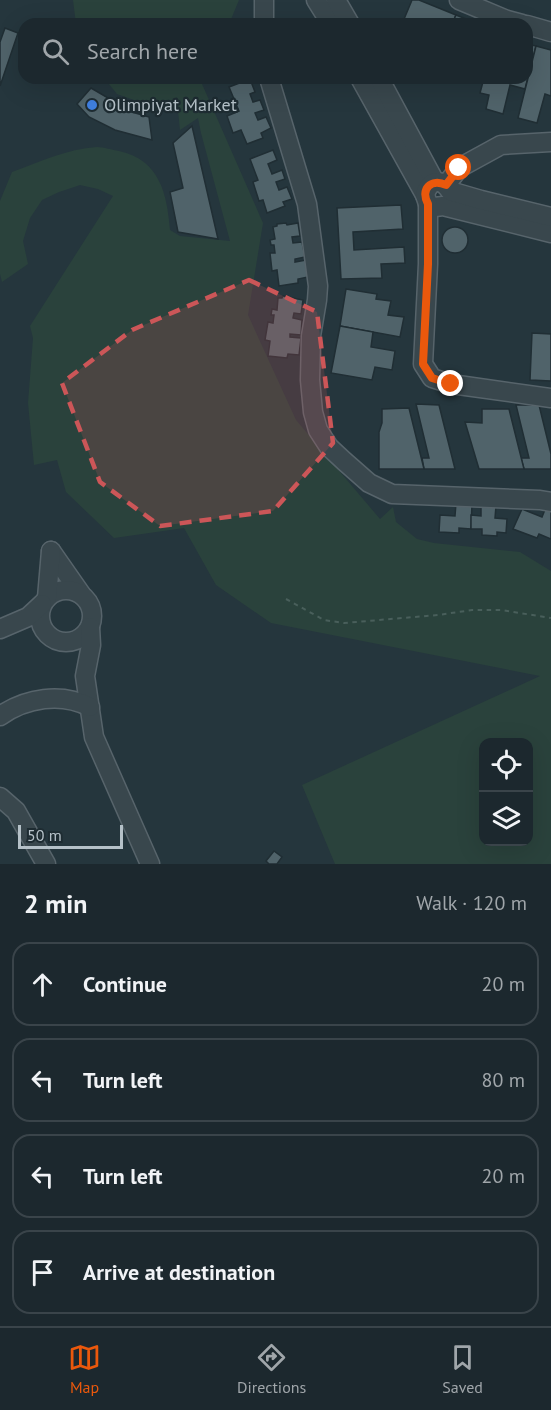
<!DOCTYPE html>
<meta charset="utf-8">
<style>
:root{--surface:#1c282e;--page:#253036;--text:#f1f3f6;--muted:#a0a6aa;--line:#3a444a;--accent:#ea580c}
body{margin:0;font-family:"PT Sans",sans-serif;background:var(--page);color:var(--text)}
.controls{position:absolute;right:18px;bottom:18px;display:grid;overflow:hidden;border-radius:12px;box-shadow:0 6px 24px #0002}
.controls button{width:54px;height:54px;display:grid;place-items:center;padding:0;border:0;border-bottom:2px solid var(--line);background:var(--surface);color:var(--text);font:30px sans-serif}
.scale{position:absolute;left:18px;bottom:15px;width:105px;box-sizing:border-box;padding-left:6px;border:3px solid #b5c1c8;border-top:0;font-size:16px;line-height:21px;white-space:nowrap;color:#b5c1c8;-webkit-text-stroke:4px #1e2c32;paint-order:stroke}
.stop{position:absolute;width:18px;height:18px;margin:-14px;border:4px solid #ea580c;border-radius:50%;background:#fff}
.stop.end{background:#ea580c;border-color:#fff;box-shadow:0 2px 6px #0008}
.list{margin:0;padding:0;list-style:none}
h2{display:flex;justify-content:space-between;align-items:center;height:78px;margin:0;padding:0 24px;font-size:26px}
h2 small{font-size:20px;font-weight:400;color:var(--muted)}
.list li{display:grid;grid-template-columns:39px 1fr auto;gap:18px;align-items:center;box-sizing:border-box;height:84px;margin:0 12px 12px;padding:0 12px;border:2px solid var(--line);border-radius:18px}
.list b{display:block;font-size:22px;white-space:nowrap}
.list em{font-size:20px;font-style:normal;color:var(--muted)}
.icon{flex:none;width:33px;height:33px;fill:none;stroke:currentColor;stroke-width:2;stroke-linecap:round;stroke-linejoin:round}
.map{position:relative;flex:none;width:551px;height:864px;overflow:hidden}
.search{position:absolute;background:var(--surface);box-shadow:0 6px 24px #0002;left:18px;right:18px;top:18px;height:66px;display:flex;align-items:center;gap:15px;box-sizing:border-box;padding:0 21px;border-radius:18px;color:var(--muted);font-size:22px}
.sheet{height:462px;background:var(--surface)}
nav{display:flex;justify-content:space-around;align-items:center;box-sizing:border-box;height:84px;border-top:2px solid var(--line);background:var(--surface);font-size:16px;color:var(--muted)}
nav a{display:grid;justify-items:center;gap:3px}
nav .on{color:var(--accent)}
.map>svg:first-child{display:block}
</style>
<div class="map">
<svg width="551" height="864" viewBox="0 0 551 864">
<rect width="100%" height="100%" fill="#25363d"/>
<g fill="#2a423c" fill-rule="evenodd">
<polygon points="73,0 239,0 229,24 76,24"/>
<path d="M104 78H204L202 84 263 223 248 315 296 420 380 519 393 507 396 522 417 539 434 543 520 552 551 571V864H335L302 785 540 676 271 623 216 585 184 528 114 538 66 492 57 460 34 465 28 403 33 338 30 326 113 196 98 189 80 185 59 192 42 200 30 218 23 241 28 264 2 282 0 274V201L12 172C39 162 67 149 97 147 104 147 112 150 119 151 160 160 167 194 170 230L180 236 230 241 201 133 198 118 180 130 178 111 145 104 117 94ZM484 742H528V842H484Z"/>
</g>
<g fill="#50636a" stroke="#202e34" stroke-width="1.5">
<polygon points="412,0 419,0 456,15 452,24 402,24"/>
<polygon points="456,15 479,24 452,24"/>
<polygon points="5,28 18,33 0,86 0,42"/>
<polygon points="527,44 536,46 525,89 510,85 503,114 486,109 489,95 480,93 484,78 527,78"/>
<polygon points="536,46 551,50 551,96 545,94 537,123 518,118"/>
<polygon points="437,78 451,78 449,83"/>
<polygon points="250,79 255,92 250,94 253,102 260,100 264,110 255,113 258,120 266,117 271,128 261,133 263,138 247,144 241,130 233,133 227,116 239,111 229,87"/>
<polygon points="91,88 132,112 149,117 152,140 115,130 89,117 77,104"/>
<polygon points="192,126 218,239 178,232 170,192 183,188 173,143"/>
<polygon points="273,150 277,160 268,164 272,174 282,170 285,179 276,182 279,190 287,187 292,199 283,202 285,206 267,213 263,200 259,201 253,182 258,180 250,159"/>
<polygon points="401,205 403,229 353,232 354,250 404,247 405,263 381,264 382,278 341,279 337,208"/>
<polygon points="286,223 287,225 298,223 300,236 292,237 293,243 302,242 305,257 295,259 295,262 306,260 308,277 298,279 298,283 279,286 277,270 272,271 270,253 275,253 274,245 271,245 270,240 275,239 273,227 277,226 277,224"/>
<circle cx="455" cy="240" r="13"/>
<polygon points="346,289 377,294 376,299 391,301 388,315 404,317 400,337 340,326"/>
<polygon points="283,296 303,300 301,314 294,313 293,318 302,320 301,335 290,334 290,337 301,338 299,355 288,354 287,358 268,356 270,341 265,340 268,322 273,323 274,315 271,315 272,309 277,310 278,298 282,298"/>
<polygon points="340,326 373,332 371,347 395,351 392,370 375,367 372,380 331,373"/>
<polygon points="532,333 551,334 551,381 530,380"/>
<polygon points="416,404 439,405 455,469 424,469 422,458 429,458"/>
<polygon points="516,405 539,405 551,454 551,469 524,469 521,458 529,458"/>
<polygon points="409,408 424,469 379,469 379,432 382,423 382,409"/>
<polygon points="482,409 509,409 524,469 479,469 465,422 482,423"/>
<polygon points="456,503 472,504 471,529 459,528 459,533 439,532 440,515 455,516"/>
<polygon points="481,505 496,506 495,518 507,519 506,533 497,532 497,536 482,535 482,529 471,529 471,515 481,516"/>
<polygon points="546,507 551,509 551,539 539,534 537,538 513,529 522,509 542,517"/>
<polygon points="274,851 282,857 277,864 269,864 266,861"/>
</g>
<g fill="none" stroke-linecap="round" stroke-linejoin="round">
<g stroke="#57646b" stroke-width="21">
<g id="minor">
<polyline points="316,0 331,24"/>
<polyline points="336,0 350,24"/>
<polyline points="459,0 507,20 522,24"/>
<polyline points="264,24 264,0"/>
<polyline points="527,25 551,32"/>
<polyline points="269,78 307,204 318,286 317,300 311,336 310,380 313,412 318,430 329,447 344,461 369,483 392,494 540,500 551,502"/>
<polyline points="360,78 425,195 428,204 435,207 443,206 551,233"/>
<polyline points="379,78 435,182"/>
<polyline points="446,185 459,168 501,145 551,142"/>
<path d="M425 195C429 179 442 178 450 191L481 200 551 217"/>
<polyline points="428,204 428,264 423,364 432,378 451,384 551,398"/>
<polyline points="51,551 81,594"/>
<circle cx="66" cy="616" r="26"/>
<polyline points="47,598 51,551"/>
<polyline points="90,627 91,645 85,676 94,737 150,864"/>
<polyline points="0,629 28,617 42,604"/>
<path d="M0 716C26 698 61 692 90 707"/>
<polyline points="0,797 16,811 46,864"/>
</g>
</g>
<polyline stroke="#495f5b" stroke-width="2" stroke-dasharray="4.5 4.5" stroke-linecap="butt" points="286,599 324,620 344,623 438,615 472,610 501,610 551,618"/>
<use href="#minor" stroke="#39474d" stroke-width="18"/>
</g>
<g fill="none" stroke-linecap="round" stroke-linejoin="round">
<path stroke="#ea580c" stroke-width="8" d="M451 384 432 378 423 364 428 264V204C420 189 431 178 446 185L459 168"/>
</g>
<path fill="#cc5658" fill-opacity="0.2" stroke="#cc5658" stroke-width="4.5" stroke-dasharray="12 8" stroke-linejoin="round" d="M249 280 317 312 333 443 273 511 160 526 100 482 62 383 132 330Z"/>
<circle fill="#3f7fe0" stroke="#1e2c32" stroke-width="2" cx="92" cy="105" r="6"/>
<g text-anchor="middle" stroke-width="4.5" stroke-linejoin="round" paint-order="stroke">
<g font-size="18" fill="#b5c1c8" stroke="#1e2c32" text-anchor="start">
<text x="104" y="111">Olimpiyat Market</text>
</g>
</g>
</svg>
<div class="controls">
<button><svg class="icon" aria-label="locate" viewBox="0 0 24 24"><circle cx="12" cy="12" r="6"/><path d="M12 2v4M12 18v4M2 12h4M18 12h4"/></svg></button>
<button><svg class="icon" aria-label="layers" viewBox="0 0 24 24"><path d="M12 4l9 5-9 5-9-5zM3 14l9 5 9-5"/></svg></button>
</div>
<div class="scale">50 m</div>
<div class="stop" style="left:459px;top:168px"></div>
<div class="stop end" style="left:451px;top:384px"></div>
<div class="search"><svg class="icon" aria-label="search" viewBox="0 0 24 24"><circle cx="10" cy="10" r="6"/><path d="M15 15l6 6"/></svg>Search here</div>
</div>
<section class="sheet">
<h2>2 min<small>Walk · 120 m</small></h2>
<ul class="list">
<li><svg class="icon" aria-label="ahead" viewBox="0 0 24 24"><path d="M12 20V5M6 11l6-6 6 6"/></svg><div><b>Continue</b></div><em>20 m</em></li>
<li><svg class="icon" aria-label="left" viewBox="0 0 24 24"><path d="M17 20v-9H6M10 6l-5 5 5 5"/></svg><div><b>Turn left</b></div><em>80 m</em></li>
<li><svg class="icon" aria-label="left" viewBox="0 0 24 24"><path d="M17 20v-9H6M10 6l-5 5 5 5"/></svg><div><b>Turn left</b></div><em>20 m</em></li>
<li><svg class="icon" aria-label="arrive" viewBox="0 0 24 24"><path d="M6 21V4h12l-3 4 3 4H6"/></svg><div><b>Arrive at destination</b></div></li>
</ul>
</section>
<nav>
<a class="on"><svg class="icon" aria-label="map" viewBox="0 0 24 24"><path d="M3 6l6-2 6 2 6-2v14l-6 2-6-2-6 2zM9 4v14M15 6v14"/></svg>Map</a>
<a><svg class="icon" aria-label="directions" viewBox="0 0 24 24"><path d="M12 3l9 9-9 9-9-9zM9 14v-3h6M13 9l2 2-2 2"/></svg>Directions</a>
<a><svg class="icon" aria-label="saved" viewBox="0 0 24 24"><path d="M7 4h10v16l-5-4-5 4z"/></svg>Saved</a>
</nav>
